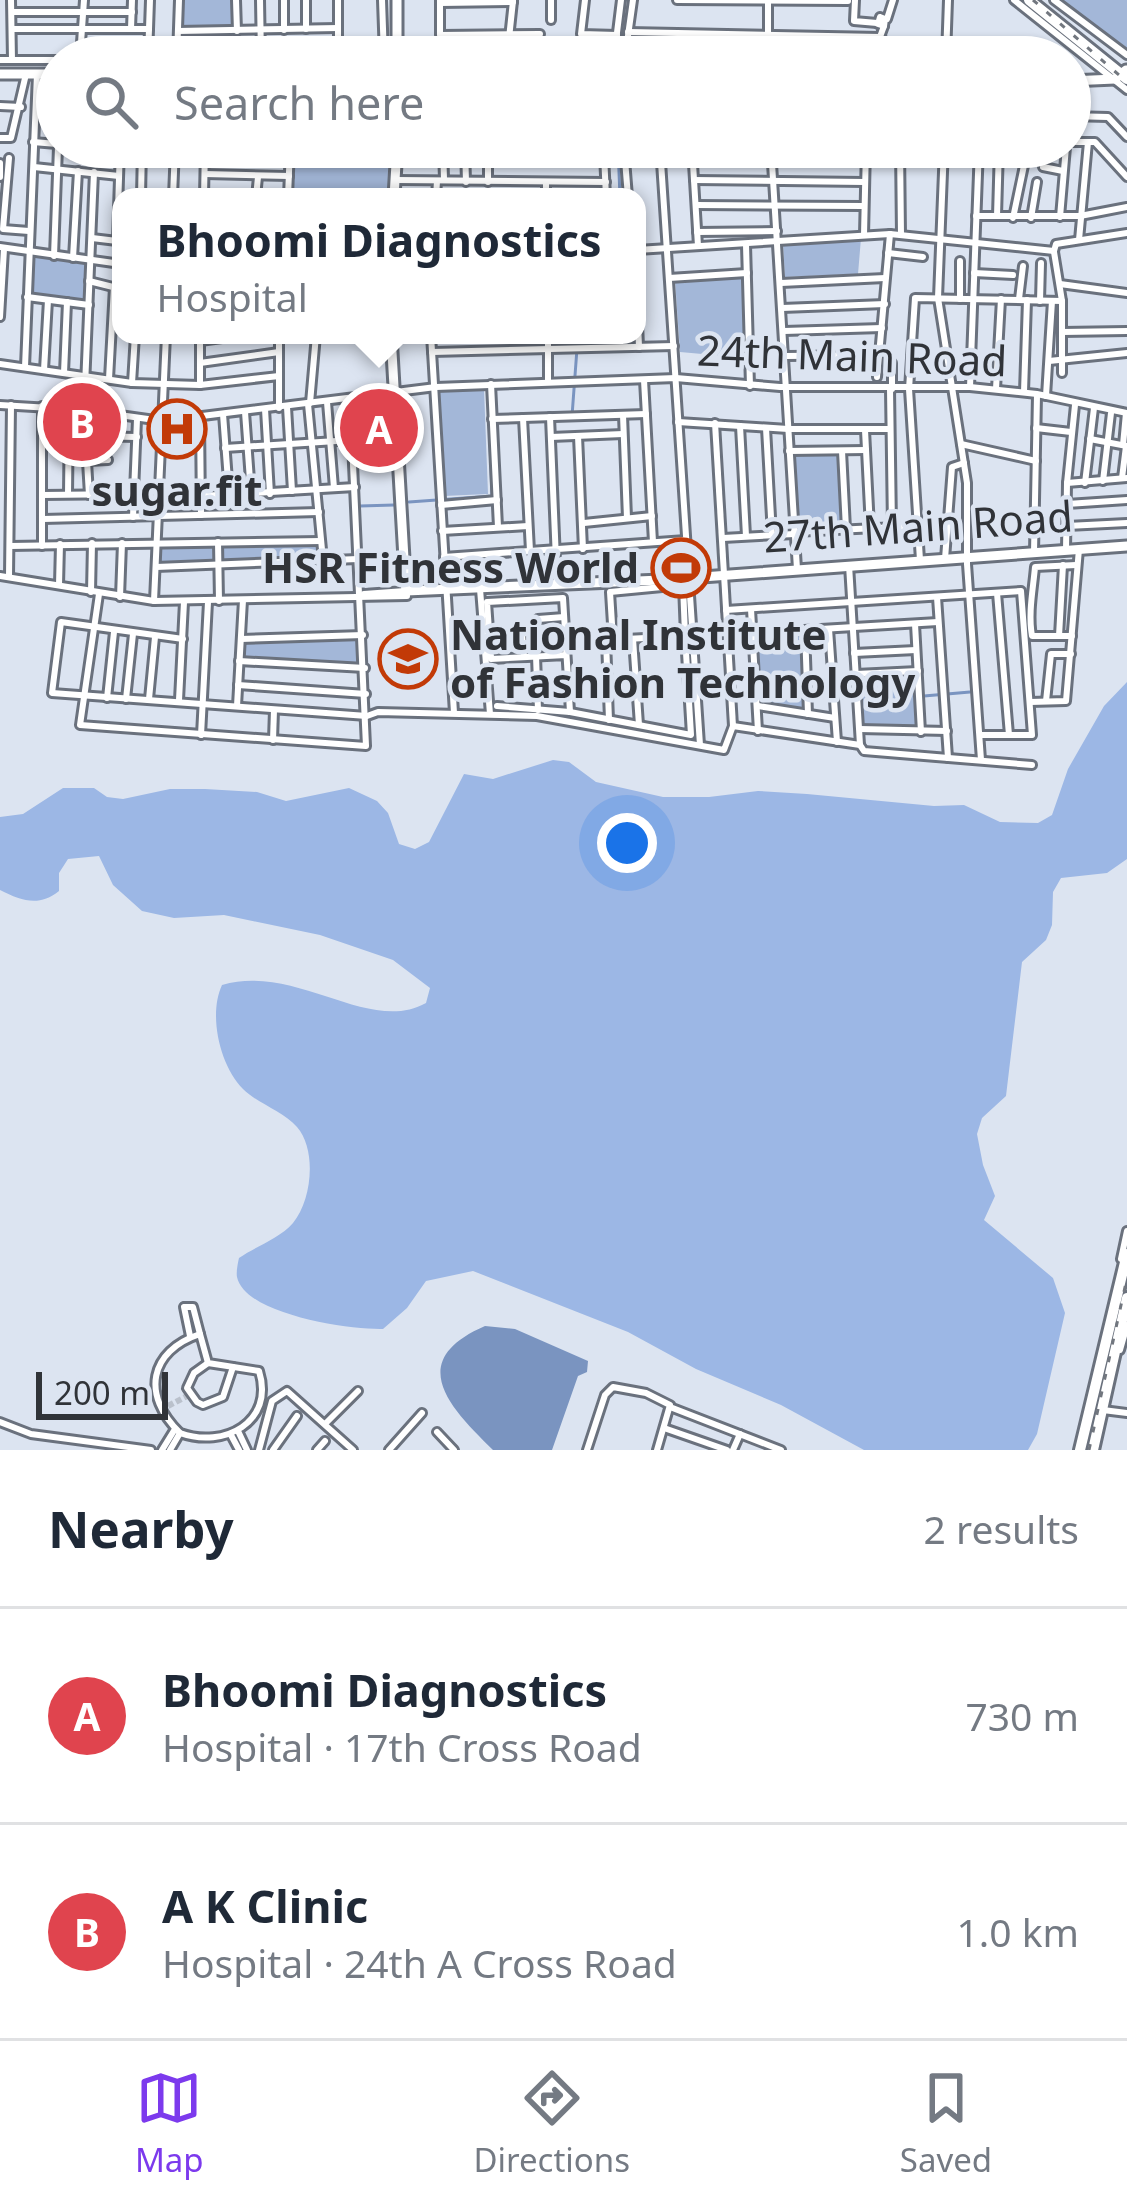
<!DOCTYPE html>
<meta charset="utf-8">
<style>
:root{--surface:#fff;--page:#f6f6f7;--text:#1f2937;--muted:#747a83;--line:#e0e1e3;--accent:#7c3aed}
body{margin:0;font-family:"Noto Sans",sans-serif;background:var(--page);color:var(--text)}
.scale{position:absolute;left:36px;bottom:30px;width:132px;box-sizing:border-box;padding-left:12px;border:6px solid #303338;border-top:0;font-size:33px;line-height:42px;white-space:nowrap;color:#303338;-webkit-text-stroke:9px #dce4f1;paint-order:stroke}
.you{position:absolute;left:627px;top:843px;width:42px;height:42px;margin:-30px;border:9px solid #fff;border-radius:50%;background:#1a73e8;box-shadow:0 0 0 18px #1a73e833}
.badge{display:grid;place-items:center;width:78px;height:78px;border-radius:50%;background:var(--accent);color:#fff;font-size:39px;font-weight:700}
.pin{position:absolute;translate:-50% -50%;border:6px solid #fff;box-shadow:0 3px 12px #0006}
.popup{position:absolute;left:112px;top:188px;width:534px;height:156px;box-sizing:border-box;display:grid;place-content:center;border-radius:24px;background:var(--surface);filter:drop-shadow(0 3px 9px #0005);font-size:39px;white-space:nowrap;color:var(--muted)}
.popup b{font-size:45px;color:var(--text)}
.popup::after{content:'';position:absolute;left:50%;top:100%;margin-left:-24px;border:24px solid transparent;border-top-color:var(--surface)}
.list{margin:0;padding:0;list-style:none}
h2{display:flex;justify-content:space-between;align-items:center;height:156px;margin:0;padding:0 48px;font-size:51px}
h2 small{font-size:39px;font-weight:400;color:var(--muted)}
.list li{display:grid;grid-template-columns:78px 1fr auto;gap:36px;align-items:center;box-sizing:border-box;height:216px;padding:0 48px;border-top:3px solid var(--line)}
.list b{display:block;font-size:45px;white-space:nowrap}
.list p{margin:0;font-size:39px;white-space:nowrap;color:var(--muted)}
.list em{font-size:39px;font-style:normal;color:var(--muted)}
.icon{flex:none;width:66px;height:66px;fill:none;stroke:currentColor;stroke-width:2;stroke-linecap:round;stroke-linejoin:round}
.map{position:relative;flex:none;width:1127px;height:1450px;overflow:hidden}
.search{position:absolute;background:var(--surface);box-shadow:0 3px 9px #0004;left:36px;right:36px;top:36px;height:132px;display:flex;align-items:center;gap:30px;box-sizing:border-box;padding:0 42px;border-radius:66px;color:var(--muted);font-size:45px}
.sheet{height:588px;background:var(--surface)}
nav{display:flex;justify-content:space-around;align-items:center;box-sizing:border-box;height:168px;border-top:3px solid var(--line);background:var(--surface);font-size:33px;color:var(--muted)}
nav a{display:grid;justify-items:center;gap:6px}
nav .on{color:var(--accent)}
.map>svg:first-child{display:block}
</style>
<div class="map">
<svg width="1127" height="1450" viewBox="0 0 1127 1450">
<rect width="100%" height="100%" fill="#dce4f1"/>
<g fill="#a3b7d8">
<polygon points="183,0 234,0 234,28 182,28"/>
<polygon points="1127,0 1127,53 1059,1 1059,0"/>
<polygon points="295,147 390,147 388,197 291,197"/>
<polygon points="861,238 858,274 785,277 783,243"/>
<polygon points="32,254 87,262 86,302 30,294"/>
<polygon points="745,275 747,358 680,352 675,280"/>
<polygon points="484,389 488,494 444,496 439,390"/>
<polygon points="838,454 841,526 797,529 793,456"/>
<polygon points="215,544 216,564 159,565 160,545"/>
<polygon points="319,544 321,557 221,563 220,545"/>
<polygon points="802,633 806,711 761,705 755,635"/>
<polygon points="360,638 361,665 245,659 246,641"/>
<polygon points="914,673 918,730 862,726 858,676"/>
</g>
<path fill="#9cb7e5" d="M1127 682V859L1107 873 1061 878 1053 892 1052 925 1046 940 1022 962 1006 1096 982 1118 977 1134 983 1165 995 1196 984 1220 1053 1278 1065 1313 1037 1434 1028 1450H864L781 1405 696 1369 628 1332 473 1271 426 1281 407 1308 383 1329C351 1330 245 1315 237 1277 236 1273 238 1262 239 1258 256 1246 279 1239 293 1223 312 1200 317 1150 297 1127 283 1111 258 1104 243 1089 220 1066 208 1015 222 985 296 963 369 1035 426 1003L430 988 393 960 320 935 224 915 174 918 142 911 113 885 99 856 68 859 59 873V891C39 907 22 901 0 890V817L23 814 63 788H94L107 797 123 799 170 789H205L257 792 286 801 349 788 377 801 388 813 399 844 415 849 429 842 464 774 493 779 553 760 569 762 596 782 663 797H709L758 791 807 794 934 806 964 805 1000 822 1038 823 1052 815 1068 769 1104 706Z"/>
<path fill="#7a94c0" d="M485 1326 515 1329 588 1361 587 1372 578 1376 552 1450H493C450 1408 404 1361 485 1326Z"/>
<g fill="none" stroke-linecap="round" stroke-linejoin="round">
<g stroke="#7a94c0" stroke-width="3">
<polyline points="618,147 620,197"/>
<polyline points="572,416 578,335"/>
<polyline points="409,502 492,496 489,417"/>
<polyline points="360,506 394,505"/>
<polyline points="924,696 970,692"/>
</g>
<polyline stroke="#bac1cc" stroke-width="6" stroke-dasharray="6 3" stroke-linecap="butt" points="168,1406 189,1395"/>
<g stroke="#6a717d" stroke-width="12">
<g id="minor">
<polyline points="11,0 12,60"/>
<polyline points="236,0 237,31"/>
<polyline points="260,0 261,57"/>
<polyline points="284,0 284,30"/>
<polyline points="382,0 384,57"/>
<polyline points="440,0 440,35 540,34"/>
<polyline points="585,0 581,34 617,35"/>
<polyline points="677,0 848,1"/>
<polyline points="855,0 854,21 877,23"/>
<polyline points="1014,0 1127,90"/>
<polyline points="1054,0 1127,55"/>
<polyline points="768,1 768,57"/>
<polyline points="440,3 513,2"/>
<polyline points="12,12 132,12"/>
<polygon points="880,17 885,19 884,26 878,24"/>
<polyline points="887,19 893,0"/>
<polyline points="551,20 551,0"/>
<polyline points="12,29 149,29 148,57"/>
<polyline points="131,29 132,0"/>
<polyline points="149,29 150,0"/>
<polyline points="306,29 306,0"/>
<polyline points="178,31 338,28"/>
<polyline points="628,32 880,37 884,26"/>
<polyline points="80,57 84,0"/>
<polyline points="177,57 179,0"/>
<polyline points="338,57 338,0"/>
<polyline points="507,57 513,1"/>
<polyline points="614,57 621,0"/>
<polyline points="625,57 633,0"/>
<polyline points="894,57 884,53 884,41 908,47 909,57"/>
<polyline points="946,57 948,0"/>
<polyline points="0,60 57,60"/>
<polyline points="0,106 21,107"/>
<polyline points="1070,116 1108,117 1127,137"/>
<polyline points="0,138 11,138 26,74"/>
<polyline points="33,142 57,144"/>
<polyline points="1070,142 1095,142 1127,177"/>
<polyline points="79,147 120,152"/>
<polyline points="443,147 444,179"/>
<polyline points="465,147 466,182"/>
<polyline points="488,147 488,182"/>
<polyline points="624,147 628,197"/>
<polyline points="660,147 700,745"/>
<polyline points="692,147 698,246"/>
<polyline points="771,147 797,569"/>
<polyline points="900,147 901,235"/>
<polyline points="944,147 938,298 967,483 967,564 981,760"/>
<polyline points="205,150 290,150"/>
<polyline points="488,152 624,154"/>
<polyline points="604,154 606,197"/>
<polyline points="692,155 866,156"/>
<polyline points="9,158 3,229 29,231"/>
<polyline points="0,163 0,177"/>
<polyline points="34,167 119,176"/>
<polyline points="1043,167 1063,171"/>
<polyline points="205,174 289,176"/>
<polyline points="396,180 606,182"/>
<polyline points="694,180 865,182"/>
<polyline points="546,182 546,197"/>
<polyline points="141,197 142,147"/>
<polyline points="173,197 175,147"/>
<polyline points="204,197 205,147"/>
<polyline points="256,197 258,177"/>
<polyline points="288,197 290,147"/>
<polyline points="436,197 437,181"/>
<polyline points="696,205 864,206"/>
<polyline points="976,216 1080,216 1127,207"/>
<polyline points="997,216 999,147"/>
<polyline points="1060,217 1066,147"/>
<polyline points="1013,218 1026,156"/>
<polyline points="1031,218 1037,182"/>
<polyline points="697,232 777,231"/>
<polyline points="864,235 866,147"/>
<polyline points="92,238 117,241"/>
<polyline points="1079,240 1088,142"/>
<polyline points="117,241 120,147"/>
<polyline points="746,245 750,386"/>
<polyline points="0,247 121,264"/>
<polyline points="637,250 890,234 1054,251 1056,244 1127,233"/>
<polyline points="1054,252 1062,301 1062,373"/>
<polyline points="888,253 923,257"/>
<polyline points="54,256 58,147"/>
<polyline points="73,258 78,171"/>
<polyline points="974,273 1013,275"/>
<polyline points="669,278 747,273"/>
<polyline points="89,281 121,289"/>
<polyline points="781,283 885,278"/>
<polyline points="1060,284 1127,293"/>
<polyline points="27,297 89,305"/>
<polyline points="637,298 639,347"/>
<polyline points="960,299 960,261"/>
<polyline points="1019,299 1023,266"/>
<polyline points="1040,301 1041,263"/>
<polyline points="782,308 885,304"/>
<polyline points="0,317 4,249"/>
<polyline points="784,331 882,328"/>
<polyline points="1062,332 1127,331"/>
<polyline points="279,335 279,408"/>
<polyline points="431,335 454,713"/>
<polyline points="548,335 548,382"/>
<polyline points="200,341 244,335"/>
<polyline points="432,352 674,346"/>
<polyline points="786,356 879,355"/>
<polyline points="1049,361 1127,353"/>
<polyline points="200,363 279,352"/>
<polyline points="0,364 132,383 200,385 279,376"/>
<polyline points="25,367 37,74"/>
<polyline points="44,370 48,300"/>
<polyline points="64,373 67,302"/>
<polyline points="877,377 890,234"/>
<polyline points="109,379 114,287"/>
<polyline points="644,380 653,542"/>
<polyline points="132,383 135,335"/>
<polyline points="491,384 498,527"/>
<polyline points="200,385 200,335"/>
<polyline points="970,387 979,147"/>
<polyline points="890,389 892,527"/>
<polyline points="892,389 892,363"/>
<polyline points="996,389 1001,299"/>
<polyline points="1024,392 1027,300"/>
<polyline points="1046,396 1052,301"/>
<polyline points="327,402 334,488"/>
<polyline points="310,403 316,335"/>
<polyline points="308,404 323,560"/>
<polyline points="0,405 84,410 162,421 436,387 676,378 780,387 970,387 1037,394 1127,413"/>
<polyline points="42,406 42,546"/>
<polyline points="287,407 292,491"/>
<polyline points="265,409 270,494"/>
<polyline points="245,412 251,494"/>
<polyline points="223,414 229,494"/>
<polyline points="623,415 627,518"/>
<polyline points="200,417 201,515"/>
<polyline points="550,417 557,584"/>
<polyline points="523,418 530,551"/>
<polyline points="492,419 646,414"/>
<polyline points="678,422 788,429 888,429"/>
<polyline points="715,423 733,726"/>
<polyline points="740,426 746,536"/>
<polyline points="766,428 772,535"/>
<polyline points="1036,428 1071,432"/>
<polyline points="865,430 870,528"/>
<polyline points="87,436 137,437"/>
<polyline points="578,436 583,549"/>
<polyline points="551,437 623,434"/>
<polyline points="1090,439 1127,446"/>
<polyline points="961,444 1036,461"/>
<polyline points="1123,445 1126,413"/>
<polyline points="225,448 352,440"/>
<polyline points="789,451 866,450"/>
<polyline points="842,451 846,529"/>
<polyline points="88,461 108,460"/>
<polyline points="1122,478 1126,446"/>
<polyline points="1103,481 1111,413"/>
<polyline points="1067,483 1127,478"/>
<polyline points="1085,483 1094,408"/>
<polyline points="68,494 69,408"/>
<polyline points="42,495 135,494"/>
<polyline points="89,495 84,410 94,172"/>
<polyline points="201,496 355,487"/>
<polyline points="1067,504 1127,500"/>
<polyline points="441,505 497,500"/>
<polyline points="133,517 137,419"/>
<polyline points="43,519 319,512"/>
<polyline points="584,523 652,516"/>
<polyline points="1067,526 1127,523"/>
<polyline points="442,531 528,526"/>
<polyline points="794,532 918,526"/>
<polyline points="723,538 794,534"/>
<polyline points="218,542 219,601"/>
<polyline points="10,546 321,541"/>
<polyline points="1066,551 1067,483 1075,405"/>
<polyline points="1034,553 1037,395"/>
<polyline points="444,557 686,540"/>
<polyline points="945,559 952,467 964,463"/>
<polyline points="920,560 909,389 915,298 1062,301"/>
<polyline points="849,565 860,745"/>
<polyline points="156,567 358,559"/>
<polyline points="0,576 154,601 407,596"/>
<polyline points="9,576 11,405"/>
<polyline points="59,585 60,544"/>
<polyline points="480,589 490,714"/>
<polyline points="91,592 92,543"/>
<polyline points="997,593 1009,735"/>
<polyline points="99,594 80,725 366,746 350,399"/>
<polyline points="364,594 405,591"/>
<polyline points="120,597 122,543"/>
<polyline points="937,597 948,758"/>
<polyline points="154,601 166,335"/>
<polyline points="751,609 758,731"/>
<polyline points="726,610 1021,591 1032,735 981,735"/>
<polyline points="538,619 564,617"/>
<polyline points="915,624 921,732"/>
<polyline points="829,629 837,742"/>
<polyline points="805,630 808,714"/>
<polyline points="752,633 938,622"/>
<polyline points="489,635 522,634 524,657"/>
<polyline points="1059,636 1063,565"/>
<path d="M1072 636H1032C1028 613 1033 590 1035 567L1076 565"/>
<polyline points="183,639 61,622 52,693 367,716 378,712 537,716 724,750 733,726 860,745 864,751 1032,765"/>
<polyline points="241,639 363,635"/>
<polyline points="633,639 639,725"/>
<polyline points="606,640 609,720"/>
<polyline points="613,640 610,592 683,585 685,635"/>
<polyline points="854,653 916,650"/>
<polyline points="566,655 491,659 487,602 563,598 570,712"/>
<polyline points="536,656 538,710"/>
<polyline points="239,661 365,668"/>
<polyline points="856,674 918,671"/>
<polyline points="238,685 366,694"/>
<polyline points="107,698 114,632"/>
<polyline points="126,699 133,634"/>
<polyline points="149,699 155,637"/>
<polyline points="179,700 184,602"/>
<polyline points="1046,701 1051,654 1071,654"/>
<polyline points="1030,702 1066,701 1079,549"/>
<polyline points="237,706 243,600"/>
<polyline points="497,706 570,712 691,735 685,636 566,642"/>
<polyline points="758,706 835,718"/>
<polyline points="860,729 947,731"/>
<polyline points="201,735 208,602"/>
<polyline points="273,740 274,710"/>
<polyline points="1121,1259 1127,1231"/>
<path d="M200 1334 208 1363 259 1371C275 1422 224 1449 180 1433 141 1395 149 1351 200 1334Z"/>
<polyline points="190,1336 184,1307 193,1307 200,1334"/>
<polyline points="1120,1350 1127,1325"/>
<polyline points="208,1363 194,1373 187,1388 197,1402 203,1405 223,1397 233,1367"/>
<polyline points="670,1407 781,1450"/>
<polyline points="1103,1410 1127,1413"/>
<polyline points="0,1422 31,1434 151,1450"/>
<polyline points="325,1424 358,1391"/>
<polyline points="664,1428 727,1450"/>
<polyline points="238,1431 247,1450"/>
<polyline points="437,1432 454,1450"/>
<polyline points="231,1435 239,1450"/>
<polyline points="162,1450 175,1429"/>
<polyline points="170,1450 180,1433"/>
<polyline points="259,1450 272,1401 287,1391 353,1450"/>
<polyline points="273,1450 297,1416"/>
<polyline points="317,1450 325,1441"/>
<polyline points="389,1450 422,1413"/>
<polyline points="587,1450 605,1395 613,1387 646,1393 670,1405 657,1450"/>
<polyline points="733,1450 740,1434"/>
</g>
</g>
<g stroke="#6a717d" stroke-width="15">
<g id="major">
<polyline points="393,57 397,44 397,0"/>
<polyline points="0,74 57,74"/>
<polyline points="1070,81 1115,79 1126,70"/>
<polyline points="394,197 397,147"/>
<polyline points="391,335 406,593"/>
<polyline points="406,591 661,580 1127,546"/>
</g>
</g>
<g stroke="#6a717d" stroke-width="16">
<g id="highway">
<polyline points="1029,0 1127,79"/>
<polyline points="1080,1450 1127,1254"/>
<polyline points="1093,1450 1127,1298"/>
</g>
</g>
<use href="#minor" stroke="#fff" stroke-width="6"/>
<use href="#major" stroke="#fff" stroke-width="9"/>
<use href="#highway" stroke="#fff" stroke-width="10"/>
<g stroke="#72777f" stroke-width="3" stroke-dasharray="6 12" stroke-linecap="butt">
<polyline points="1033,0 1127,82"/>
<polyline points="1089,1450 1127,1278"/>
</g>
</g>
<defs>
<g id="hospital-ring" transform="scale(3)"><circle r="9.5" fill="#dce4f1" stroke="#c23a07" stroke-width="1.5"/><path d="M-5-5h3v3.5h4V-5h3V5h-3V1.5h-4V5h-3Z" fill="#c23a07"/></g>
<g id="stadium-ring" transform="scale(3)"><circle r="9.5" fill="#dce4f1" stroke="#c23a07" stroke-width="1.5"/><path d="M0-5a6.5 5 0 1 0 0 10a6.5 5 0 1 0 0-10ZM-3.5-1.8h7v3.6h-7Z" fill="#c23a07"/></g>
<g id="university-ring" transform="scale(3)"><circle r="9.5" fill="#dce4f1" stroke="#c23a07" stroke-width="1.5"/><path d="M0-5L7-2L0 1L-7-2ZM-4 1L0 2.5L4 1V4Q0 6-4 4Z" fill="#c23a07"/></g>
</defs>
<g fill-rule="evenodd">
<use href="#hospital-ring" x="177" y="429"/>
<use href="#stadium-ring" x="681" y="568"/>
<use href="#university-ring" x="408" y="659"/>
</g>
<g text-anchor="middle" stroke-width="9" stroke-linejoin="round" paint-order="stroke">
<g font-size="42" fill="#303338" stroke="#dce4f1">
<text transform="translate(852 356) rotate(2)" y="15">24th Main Road</text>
<text transform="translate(918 527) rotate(-4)" y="15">27th Main Road</text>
</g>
<g font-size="42" font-weight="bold" fill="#303338" stroke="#dce4f1">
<text x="177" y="506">sugar.fit</text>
<text x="639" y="583" text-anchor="end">HSR Fitness World</text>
<text x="450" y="650" text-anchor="start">National Institute<tspan x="450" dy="48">of Fashion Technology</tspan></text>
</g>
</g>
</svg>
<div class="scale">200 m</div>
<div class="you"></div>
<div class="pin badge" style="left:379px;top:428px;background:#e0444e">A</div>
<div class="popup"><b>Bhoomi Diagnostics</b>Hospital</div>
<div class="pin badge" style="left:82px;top:422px;background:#e0444e">B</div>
<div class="search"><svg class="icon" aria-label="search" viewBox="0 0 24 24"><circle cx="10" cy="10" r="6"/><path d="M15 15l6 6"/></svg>Search here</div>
</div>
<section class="sheet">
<h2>Nearby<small>2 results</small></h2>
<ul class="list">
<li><span class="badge" style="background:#e0444e">A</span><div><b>Bhoomi Diagnostics</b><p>Hospital · 17th Cross Road</p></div><em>730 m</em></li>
<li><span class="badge" style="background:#e0444e">B</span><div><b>A K Clinic</b><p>Hospital · 24th A Cross Road</p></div><em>1.0 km</em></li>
</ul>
</section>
<nav>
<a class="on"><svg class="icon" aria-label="map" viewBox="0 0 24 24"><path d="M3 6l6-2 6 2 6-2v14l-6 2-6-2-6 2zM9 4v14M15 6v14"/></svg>Map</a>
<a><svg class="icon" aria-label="directions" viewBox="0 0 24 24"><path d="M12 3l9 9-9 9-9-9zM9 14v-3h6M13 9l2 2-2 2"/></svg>Directions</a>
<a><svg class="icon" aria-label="saved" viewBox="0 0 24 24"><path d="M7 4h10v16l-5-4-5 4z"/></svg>Saved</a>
</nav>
